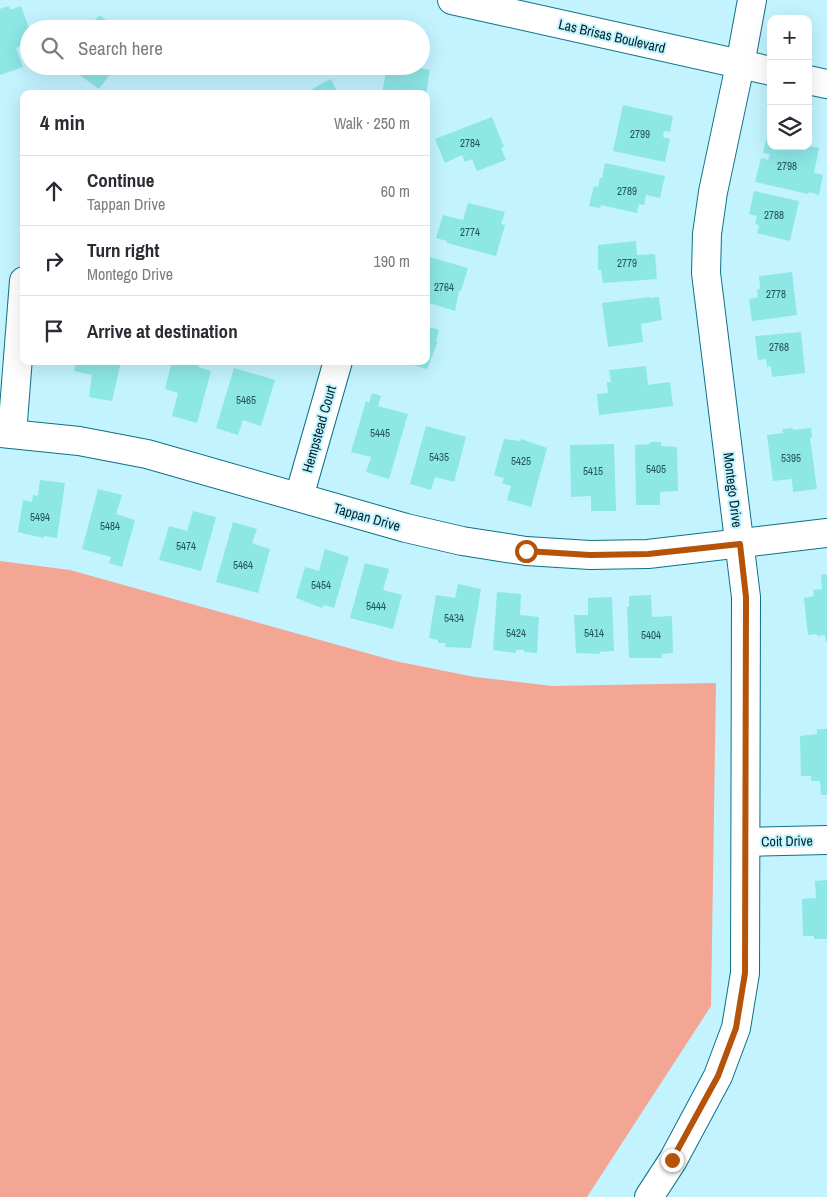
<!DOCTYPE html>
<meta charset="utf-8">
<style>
:root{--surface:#fff;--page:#f2f2f3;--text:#2b2b33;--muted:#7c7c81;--line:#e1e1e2}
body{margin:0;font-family:"Archivo Narrow",sans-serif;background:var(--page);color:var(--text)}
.controls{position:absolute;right:15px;top:15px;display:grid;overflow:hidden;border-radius:10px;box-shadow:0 5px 20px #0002}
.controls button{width:45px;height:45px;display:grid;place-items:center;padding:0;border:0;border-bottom:1px solid var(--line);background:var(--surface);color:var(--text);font:25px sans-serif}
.stop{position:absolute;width:15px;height:15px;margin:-11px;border:4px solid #b45309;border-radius:50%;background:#fff}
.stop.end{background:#b45309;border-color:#fff;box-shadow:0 1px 5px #0008}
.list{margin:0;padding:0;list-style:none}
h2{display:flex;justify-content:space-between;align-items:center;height:65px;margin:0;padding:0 20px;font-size:21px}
h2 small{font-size:16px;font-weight:400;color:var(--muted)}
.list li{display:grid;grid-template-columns:32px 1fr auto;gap:15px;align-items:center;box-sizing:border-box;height:70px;padding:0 20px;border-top:1px solid var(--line)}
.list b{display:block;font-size:19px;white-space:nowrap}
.list p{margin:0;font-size:16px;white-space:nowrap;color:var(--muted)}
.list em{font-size:16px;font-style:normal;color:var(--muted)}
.icon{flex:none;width:28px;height:28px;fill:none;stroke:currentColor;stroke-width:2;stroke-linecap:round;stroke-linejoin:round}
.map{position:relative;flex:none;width:827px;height:1197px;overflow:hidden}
.search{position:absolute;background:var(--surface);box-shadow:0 5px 20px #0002;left:20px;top:20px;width:410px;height:55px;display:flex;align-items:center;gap:12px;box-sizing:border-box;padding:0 18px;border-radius:28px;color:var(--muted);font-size:19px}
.panel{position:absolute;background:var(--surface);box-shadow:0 5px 20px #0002;left:20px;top:90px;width:410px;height:275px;border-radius:10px}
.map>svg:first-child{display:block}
</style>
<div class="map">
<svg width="827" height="1197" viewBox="0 0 827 1197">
<rect width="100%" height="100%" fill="#c2f3ff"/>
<polygon fill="#f3a693" points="0,561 70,570 395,661 475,677 552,686 716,683 711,1006 587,1197 0,1197"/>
<g fill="#8ce7e5">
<polygon points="9,6 10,10 21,6 29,28 29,43 16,48 23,67 0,75 0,9"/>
<polygon points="99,15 109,22 110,20 121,29 88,29"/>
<polygon points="84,66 116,66 99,89 78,74"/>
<polygon points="387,66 398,68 411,66 430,70 426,94 382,94"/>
<polygon points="331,79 338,94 304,94 321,84"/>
<polygon points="623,105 673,116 670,132 664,131 663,137 670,139 665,162 613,151"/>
<polygon points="492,117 504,147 501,148 506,160 477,171 472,159 465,162 462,155 445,163 435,139"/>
<polygon points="767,136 771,137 771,146 808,146 819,148 814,173 823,175 819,195 809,192 808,194 755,182 761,158 768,160 770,154 763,153"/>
<polygon points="605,163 665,176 660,198 646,195 644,205 639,204 637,213 601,205 600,208 589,206 594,186 598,187 600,178 602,178"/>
<polygon points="754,191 799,201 790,241 757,233 759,225 755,224 757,216 749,214"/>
<polygon points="468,203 505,212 501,224 505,225 496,256 447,243 447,241 436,238 443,215 463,220"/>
<polygon points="636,241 637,255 655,254 657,279 603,283 601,270 598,270 598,245"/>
<polygon points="426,256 468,268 461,291 459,291 455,311 426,302"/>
<polygon points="792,272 797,315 752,321 749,299 758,297 757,290 760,289 759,276"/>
<polygon points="650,297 650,298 659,297 662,320 641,324 643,342 608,347 602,303"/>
<polygon points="426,326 439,330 436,341 438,341 427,369 403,362 426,361"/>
<polygon points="801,332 805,373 772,377 771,366 767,367 766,359 758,360 755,336"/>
<polygon points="76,361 121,361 112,401 89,397 92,375 74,371"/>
<polygon points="172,361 190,361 199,364 198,367 211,371 197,423 172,416 178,393 165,389"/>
<polygon points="646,366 648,385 670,382 673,406 599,415 597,394 608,393 607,382 611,382 609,370"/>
<polygon points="234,368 275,380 261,426 243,420 238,435 216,428"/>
<polygon points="372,393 381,396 378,406 408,414 389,479 366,472 371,457 351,452 366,401 369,403"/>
<polygon points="426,426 466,437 454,482 435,477 431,490 410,484"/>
<polygon points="793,428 793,430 811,428 812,438 810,438 817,489 793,492 792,479 773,481 767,435 783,433 782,429"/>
<polygon points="504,439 520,441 521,439 547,448 531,507 507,500 511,486 502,483 504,478 494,475"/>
<polygon points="650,442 661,442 661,446 677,447 678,491 660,492 660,505 636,505 635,445 650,444"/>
<polygon points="614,444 616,511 591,511 591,496 571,497 570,445"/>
<polygon points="40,480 65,483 57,538 44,536 43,538 18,532 23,500 32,502 33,495 38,496"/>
<polygon points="98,489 122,495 116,514 135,520 122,567 109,563 111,557 82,549"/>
<polygon points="193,511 216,517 201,571 159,560 169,526 187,531"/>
<polygon points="233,522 257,529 252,543 270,549 258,593 216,582"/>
<polygon points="325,549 349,557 334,608 324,605 322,608 296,598 305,567 319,571"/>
<polygon points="365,563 389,569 383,590 402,595 393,629 350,618"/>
<polygon points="827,574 827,642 826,642 825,635 817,636 817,634 808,635 804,598 814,596 813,590 822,589 821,575"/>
<polygon points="458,584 481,589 471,648 445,647 446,643 438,643 438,640 429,638 436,595 455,598"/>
<polygon points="497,592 521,594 520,615 539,617 537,653 524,652 524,650 516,650 516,653 493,650"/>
<polygon points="651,595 652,617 672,616 673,653 662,654 662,658 629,658 627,607 629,607 629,596"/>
<polygon points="612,597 614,651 599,652 600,654 576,653 574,615 588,615 588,598"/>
<polygon points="817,729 827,729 827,795 821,795 820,781 811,781 811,776 801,776 800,736 817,734"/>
<polygon points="827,880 827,939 814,939 814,936 803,936 802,899 816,898 815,881"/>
</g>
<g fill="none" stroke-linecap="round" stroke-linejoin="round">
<g stroke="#0d7285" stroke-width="30">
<g id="street">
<polyline points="740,65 752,0"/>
<polyline points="0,433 79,441 147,454 406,528 462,541 526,551 590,555 648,554 827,533"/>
<polyline points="12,434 24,281"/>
<polyline points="299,497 338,361"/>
<polyline points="746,842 827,840"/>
</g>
</g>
<g stroke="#0d7285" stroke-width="30">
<g id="secondary">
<polyline points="452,0 771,71"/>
<polyline points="808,80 827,84"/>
<polyline points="649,1197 673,1160 718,1076 736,1028 745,973 746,597 706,273 707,234 713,192 740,65"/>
</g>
</g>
<use href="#street" stroke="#fff" stroke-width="28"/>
<use href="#secondary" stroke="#fff" stroke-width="28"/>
</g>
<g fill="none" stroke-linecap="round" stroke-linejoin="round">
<polyline stroke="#b45309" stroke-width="6" points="526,551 590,555 648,554 740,544 746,597 745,973 736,1028 718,1076 672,1160"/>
</g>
<g text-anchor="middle" stroke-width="4" stroke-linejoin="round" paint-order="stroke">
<g font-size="11" fill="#23555a">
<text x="640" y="138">2799</text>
<text x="470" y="147">2784</text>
<text x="787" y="170">2798</text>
<text x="627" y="195">2789</text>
<text x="774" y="219">2788</text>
<text x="470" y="236">2774</text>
<text x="627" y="267">2779</text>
<text x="444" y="291">2764</text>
<text x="776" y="298">2778</text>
<text x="779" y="351">2768</text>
<text x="246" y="404">5465</text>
<text x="380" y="437">5445</text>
<text x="439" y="461">5435</text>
<text x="791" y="462">5395</text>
<text x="521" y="465">5425</text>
<text x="656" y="473">5405</text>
<text x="593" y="475">5415</text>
<text x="40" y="521">5494</text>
<text x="110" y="530">5484</text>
<text x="186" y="550">5474</text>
<text x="243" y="569">5464</text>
<text x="321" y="589">5454</text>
<text x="376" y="610">5444</text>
<text x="454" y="622">5434</text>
<text x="516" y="637">5424</text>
<text x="594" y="637">5414</text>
<text x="651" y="639">5404</text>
</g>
<g font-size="14" fill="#00242c" stroke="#c2f3ff">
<text transform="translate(612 36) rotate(13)" y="5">Las Brisas Boulevard</text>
<text transform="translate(319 429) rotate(-74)" y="5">Hempstead Court</text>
<text transform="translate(733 490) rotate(83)" y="5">Montego Drive</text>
<text transform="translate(367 517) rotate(16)" y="5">Tappan Drive</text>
<text transform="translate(787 841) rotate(-1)" y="5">Coit Drive</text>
</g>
</g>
</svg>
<div class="controls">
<button>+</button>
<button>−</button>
<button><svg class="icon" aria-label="layers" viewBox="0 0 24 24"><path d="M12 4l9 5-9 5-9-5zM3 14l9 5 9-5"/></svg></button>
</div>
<div class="stop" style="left:526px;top:551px"></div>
<div class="stop end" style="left:672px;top:1160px"></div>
<div class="search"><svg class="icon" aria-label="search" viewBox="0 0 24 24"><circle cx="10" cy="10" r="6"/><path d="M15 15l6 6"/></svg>Search here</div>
<section class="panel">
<h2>4 min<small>Walk · 250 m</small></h2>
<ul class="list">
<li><svg class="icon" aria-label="ahead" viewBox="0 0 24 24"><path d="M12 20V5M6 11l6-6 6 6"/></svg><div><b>Continue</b><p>Tappan Drive</p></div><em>60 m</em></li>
<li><svg class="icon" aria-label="right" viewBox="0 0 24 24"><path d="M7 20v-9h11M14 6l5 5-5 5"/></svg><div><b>Turn right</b><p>Montego Drive</p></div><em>190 m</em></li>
<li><svg class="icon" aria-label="arrive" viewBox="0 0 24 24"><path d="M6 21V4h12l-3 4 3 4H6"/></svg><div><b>Arrive at destination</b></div></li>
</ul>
</section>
</div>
